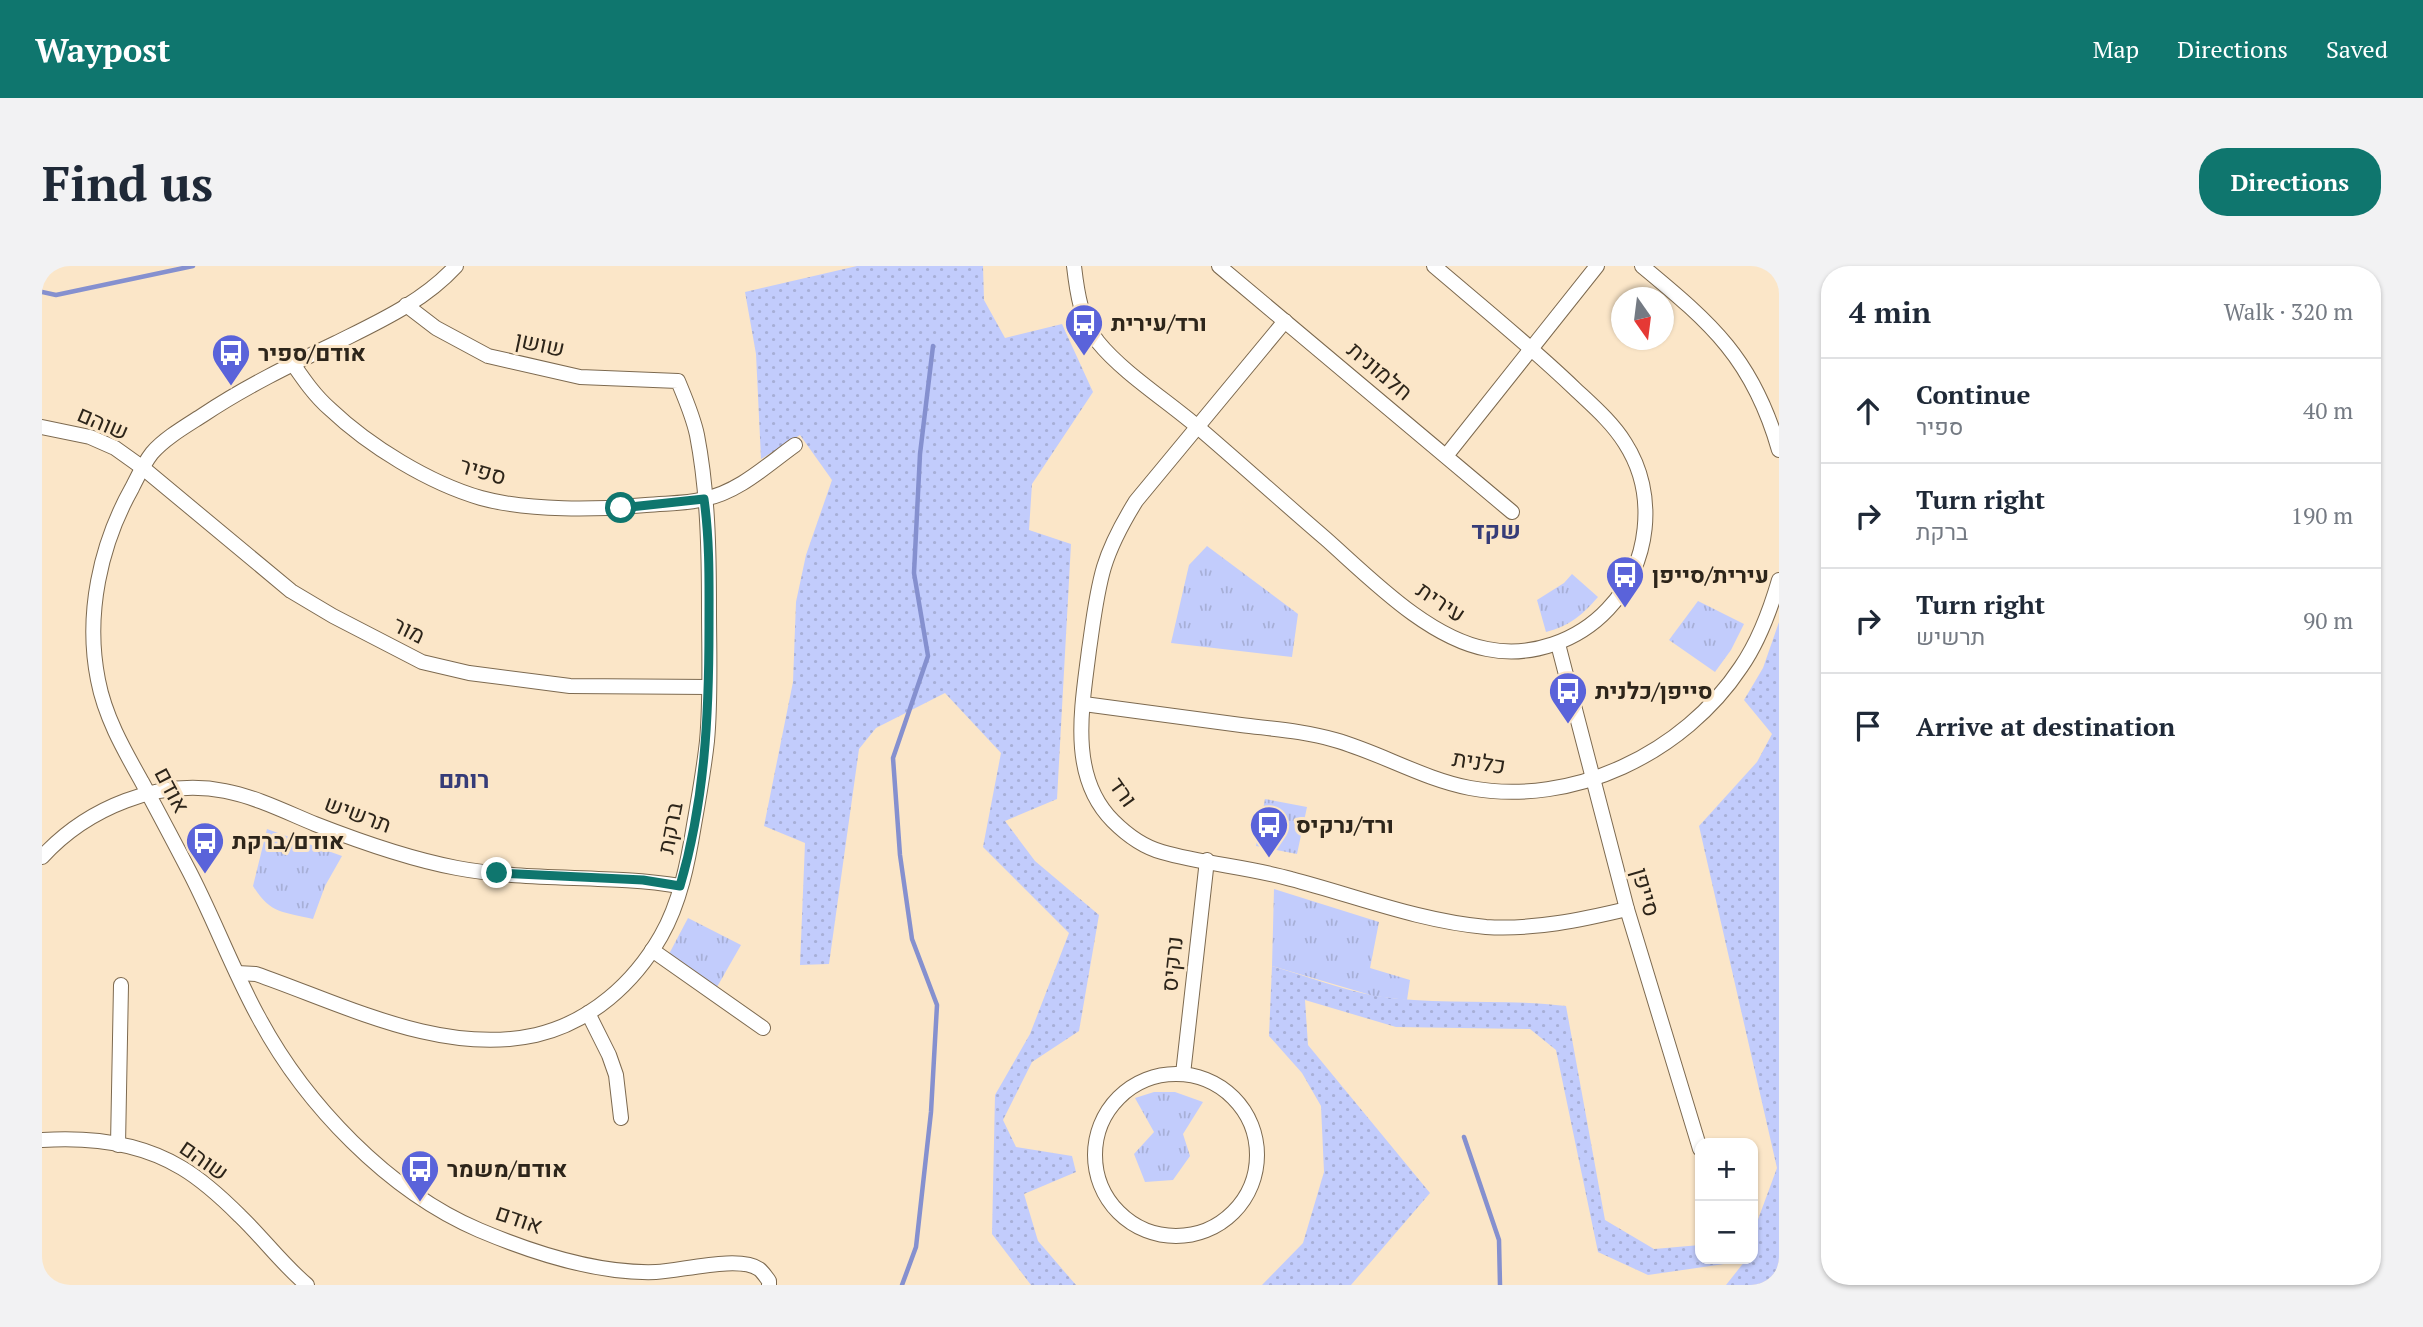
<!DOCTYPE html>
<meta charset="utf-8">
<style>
:root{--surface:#fff;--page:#f2f2f3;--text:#1f2937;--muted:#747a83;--line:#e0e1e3;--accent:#0f766e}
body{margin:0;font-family:"PT Serif",Heebo,serif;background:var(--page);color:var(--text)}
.controls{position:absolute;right:21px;bottom:21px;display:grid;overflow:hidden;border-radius:14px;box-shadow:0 2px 5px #0004}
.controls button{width:63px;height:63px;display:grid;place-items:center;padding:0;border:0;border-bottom:2px solid var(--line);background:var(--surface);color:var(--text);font:35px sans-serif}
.compass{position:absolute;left:1569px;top:21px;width:63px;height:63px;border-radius:50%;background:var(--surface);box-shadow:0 2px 5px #0004;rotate:166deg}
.stop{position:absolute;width:21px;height:21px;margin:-16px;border:5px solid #0f766e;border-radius:50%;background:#fff}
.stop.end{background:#0f766e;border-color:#fff;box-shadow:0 2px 7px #0008}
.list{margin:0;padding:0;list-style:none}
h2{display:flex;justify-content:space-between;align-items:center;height:91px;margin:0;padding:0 28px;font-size:30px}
h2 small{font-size:23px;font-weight:400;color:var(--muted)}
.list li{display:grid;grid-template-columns:46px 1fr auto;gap:21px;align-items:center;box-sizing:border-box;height:105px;padding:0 28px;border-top:2px solid var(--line)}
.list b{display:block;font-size:26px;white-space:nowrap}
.list p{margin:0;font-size:23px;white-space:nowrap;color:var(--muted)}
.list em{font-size:23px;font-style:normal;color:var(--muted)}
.icon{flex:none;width:38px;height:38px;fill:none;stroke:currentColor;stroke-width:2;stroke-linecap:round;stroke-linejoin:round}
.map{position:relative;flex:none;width:1737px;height:1019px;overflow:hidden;border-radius:28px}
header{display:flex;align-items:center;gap:42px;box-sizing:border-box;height:98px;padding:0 35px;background:var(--accent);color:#fff}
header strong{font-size:33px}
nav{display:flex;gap:38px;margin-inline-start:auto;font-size:24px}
.intro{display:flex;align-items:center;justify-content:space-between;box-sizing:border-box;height:168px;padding:0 42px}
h1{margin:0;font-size:49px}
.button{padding:18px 32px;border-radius:28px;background:var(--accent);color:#fff;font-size:24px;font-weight:700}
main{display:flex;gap:42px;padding:0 42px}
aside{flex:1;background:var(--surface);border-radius:28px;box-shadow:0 2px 5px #0004}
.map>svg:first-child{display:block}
</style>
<header>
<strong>Waypost</strong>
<nav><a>Map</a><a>Directions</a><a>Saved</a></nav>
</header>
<div class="intro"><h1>Find us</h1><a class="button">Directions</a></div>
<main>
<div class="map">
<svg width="1737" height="1019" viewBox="0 0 1737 1019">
<defs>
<pattern id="grass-dots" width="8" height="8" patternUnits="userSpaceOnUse" patternTransform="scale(1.75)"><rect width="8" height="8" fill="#c2ccfc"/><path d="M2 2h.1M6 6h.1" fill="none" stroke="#a7afd7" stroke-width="1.8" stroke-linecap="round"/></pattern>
<pattern id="park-tufts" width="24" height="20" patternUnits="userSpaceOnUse" patternTransform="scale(1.75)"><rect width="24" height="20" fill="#c2ccfc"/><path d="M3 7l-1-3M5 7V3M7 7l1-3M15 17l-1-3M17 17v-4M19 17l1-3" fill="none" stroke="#a7afd7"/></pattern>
</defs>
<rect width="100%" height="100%" fill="#fbe6c8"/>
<g fill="url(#grass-dots)">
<polygon points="815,0 941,0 942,34 963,72 1020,58 1051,126 990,218 987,264 1029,278 1015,533 963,555 993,595 1057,649 1037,765 990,796 961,854 974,881 1030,890 1034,906 982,928 996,975 1034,1019 989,1019 950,968 953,829 988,768 1027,667 941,581 959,487 903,427 834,462 817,483 787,698 758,699 763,577 722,560 751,416 754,336 764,289 790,214 758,169 719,193 714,88 703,26"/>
<path d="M1737 356V1019H1684L1703 995 1606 1009 1556 986 1514 784 1488 763 1354 761 1263 734 1266 779 1388 927 1309 1019H1220L1261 977 1282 906 1279 840 1260 807 1227 770 1230 700C1264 710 1300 724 1335 730 1397 740 1461 732 1524 740L1563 954 1612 983 1658 979V993H1711V967L1735 902 1657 560 1715 496 1730 468 1702 434 1721 402Z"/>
</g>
<g fill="url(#park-tufts)">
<polygon points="1165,280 1256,348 1250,391 1129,377 1147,299"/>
<path d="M1530 308 1556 331C1540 349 1528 360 1504 366L1495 334 1522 317Z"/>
<polygon points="1656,335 1702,358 1689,384 1673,406 1627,374"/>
<polygon points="1223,533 1265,541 1255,588 1214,580"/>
<path d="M225 563 300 590 283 620 271 653C241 646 228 648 211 620Z"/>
<polygon points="1232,623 1337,656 1328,702 1368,714 1365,734 1332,730 1230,700"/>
<polygon points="646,652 699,679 675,721 627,688"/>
<polygon points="1112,826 1133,826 1161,836 1141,868 1148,890 1131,914 1103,916 1092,888 1112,866 1093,832"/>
</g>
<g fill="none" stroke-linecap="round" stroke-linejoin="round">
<g stroke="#8590cf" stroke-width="4.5">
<polyline points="0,26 14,29 151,0"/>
<polyline points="1422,871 1457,974 1458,1019"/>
<polyline points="860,1019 874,981 889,846 895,739 870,673 858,589 851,492 886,390 872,307 878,188 891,80"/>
</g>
<g stroke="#7d6a50" stroke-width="16">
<g id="minor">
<path d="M414 0C381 36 336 56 294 77 248 99 203 121 161 149 144 160 123 172 110 187 102 197 96 210 90 222 58 279 43 349 56 414 63 451 82 484 100 516 115 544 130 572 145 601 171 650 190 703 217 752 263 838 346 925 437 964 489 986 557 1008 614 1006 639 1005 697 989 717 1003 721 1006 724 1011 727 1015V1019"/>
<path d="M1032 0C1035 26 1039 55 1056 76 1081 107 1127 136 1158 163 1200 199 1242 237 1284 273 1329 313 1386 372 1445 383 1489 392 1536 375 1566 343 1608 299 1616 228 1583 177 1570 156 1550 139 1532 122 1487 79 1439 40 1392 0"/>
<polyline points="1177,0 1470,246"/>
<path d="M1600 0C1670 58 1711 93 1737 184"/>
<path d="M1243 55 1094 235C1081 256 1069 278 1062 301 1054 328 1051 357 1047 384 1040 441 1026 510 1071 555 1084 568 1102 581 1120 586 1162 598 1207 601 1249 613 1314 630 1377 655 1444 661 1491 664 1539 654 1585 643"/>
<path d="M251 98C262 114 273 130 288 143 327 180 387 217 439 232 486 245 556 244 604 239 623 237 644 238 662 233 697 226 725 199 753 179"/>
<polyline points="0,161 48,171 73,182 101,202 249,325 291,350 380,396 427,407 528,420 667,421"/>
<polyline points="1404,190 1555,0"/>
<polyline points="1516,378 1585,643 1658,883"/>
<path d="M1042 438C1094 445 1147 452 1199 459 1231 463 1263 465 1293 474 1339 487 1381 513 1428 522 1531 541 1642 487 1699 401 1717 375 1728 345 1737 314"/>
<path d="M0 591C45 542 117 512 183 525 214 531 244 546 273 558 319 576 367 593 415 602 489 616 565 608 638 620"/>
<polyline points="610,684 721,762"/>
<path d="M195 707 214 708C303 739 400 790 494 769 549 756 592 717 619 670 638 637 646 596 652 559 657 531 662 503 665 475 669 432 667 387 667 343 667 286 666 226 655 169 651 150 643 132 636 115L538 111 446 90 394 62 364 39"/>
<polyline points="546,747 567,789 574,809 579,852"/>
<circle cx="1134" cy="889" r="81"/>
<polyline points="1141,808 1165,594"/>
<path d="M0 874C47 871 99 877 140 902 160 914 181 933 198 950 221 972 240 998 265 1019"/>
<polyline points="76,879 79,719"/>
</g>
</g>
<use href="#minor" stroke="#fff" stroke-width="14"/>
</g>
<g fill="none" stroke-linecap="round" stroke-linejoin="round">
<path stroke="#0f766e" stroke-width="9" d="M455 607 601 614 638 620C663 535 667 449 667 361 667 318 668 276 662 233L579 242"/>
</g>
<defs>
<g id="bus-pin" transform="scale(2.0125)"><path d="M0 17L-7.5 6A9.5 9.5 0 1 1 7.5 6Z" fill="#5a63da" stroke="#fbe6c8"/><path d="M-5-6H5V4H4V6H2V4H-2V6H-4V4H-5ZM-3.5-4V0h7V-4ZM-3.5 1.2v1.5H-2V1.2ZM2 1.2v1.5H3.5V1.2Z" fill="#fff"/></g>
</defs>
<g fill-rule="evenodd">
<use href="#bus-pin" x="1042" y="57"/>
<use href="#bus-pin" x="189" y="87"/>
<use href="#bus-pin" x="1583" y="309"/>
<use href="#bus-pin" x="1526" y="425"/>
<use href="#bus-pin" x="1227" y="559"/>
<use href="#bus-pin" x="163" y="575"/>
<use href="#bus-pin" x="378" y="903"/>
</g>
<g text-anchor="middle" stroke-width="6" stroke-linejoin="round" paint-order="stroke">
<g font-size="23" font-weight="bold" fill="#2d251a" stroke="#fbe6c8" text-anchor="start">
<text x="1069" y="65">ורד/עירית</text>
<text x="216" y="95">אודם/ספיר</text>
<text x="1610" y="317">עירית/סייפן</text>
<text x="1553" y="433">סייפן/כלנית</text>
<text x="1254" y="567">ורד/נרקיס</text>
<text x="190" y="583">אודם/ברקת</text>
<text x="405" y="911">אודם/משמר</text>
</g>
<g font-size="23" fill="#2d251a" stroke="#fbe6c8">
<text transform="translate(498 78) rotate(12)" y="8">שושן</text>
<text transform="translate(1338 105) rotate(40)" y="8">חלמונית</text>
<text transform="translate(61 157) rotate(23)" y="8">שוהם</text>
<text transform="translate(441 205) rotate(16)" y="8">ספיר</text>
<text transform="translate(1399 336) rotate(34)" y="8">עירית</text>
<text transform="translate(367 364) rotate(26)" y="8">מור</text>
<text transform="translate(1437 496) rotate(9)" y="8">כלנית</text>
<text transform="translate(130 524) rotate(62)" y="8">אודם</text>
<text transform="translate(1081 526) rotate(55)" y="8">ורד</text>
<text transform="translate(316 548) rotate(20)" y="8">תרשיש</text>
<text transform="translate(628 562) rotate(-79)" y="8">ברקת</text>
<text transform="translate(1604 626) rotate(74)" y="8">סייפן</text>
<text transform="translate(1130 698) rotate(-84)" y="8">נרקיס</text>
<text transform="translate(162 894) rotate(35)" y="8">שוהם</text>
<text transform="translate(477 953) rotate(19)" y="8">אודם</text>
</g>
<g font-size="24" font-weight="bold" fill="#363c78" stroke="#fbe6c8">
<text x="1454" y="273">שקד</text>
<text x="422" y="522">רותם</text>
</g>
</g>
</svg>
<div class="controls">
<button>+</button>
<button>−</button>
</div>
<svg class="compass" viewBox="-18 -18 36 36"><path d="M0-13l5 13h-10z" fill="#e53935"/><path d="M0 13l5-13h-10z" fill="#747a83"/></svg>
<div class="stop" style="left:579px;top:242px"></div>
<div class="stop end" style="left:455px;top:607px"></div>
</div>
<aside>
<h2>4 min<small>Walk · 320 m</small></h2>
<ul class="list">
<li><svg class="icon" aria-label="ahead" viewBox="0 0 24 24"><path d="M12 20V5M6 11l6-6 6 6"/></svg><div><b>Continue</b><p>ספיר</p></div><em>40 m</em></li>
<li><svg class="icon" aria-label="right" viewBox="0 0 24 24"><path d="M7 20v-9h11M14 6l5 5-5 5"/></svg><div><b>Turn right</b><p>ברקת</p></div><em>190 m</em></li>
<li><svg class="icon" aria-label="right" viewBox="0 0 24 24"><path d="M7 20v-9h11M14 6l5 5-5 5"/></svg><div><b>Turn right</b><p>תרשיש</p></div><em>90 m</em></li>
<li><svg class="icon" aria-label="arrive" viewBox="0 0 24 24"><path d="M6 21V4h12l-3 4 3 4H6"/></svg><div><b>Arrive at destination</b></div></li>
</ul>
</aside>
</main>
